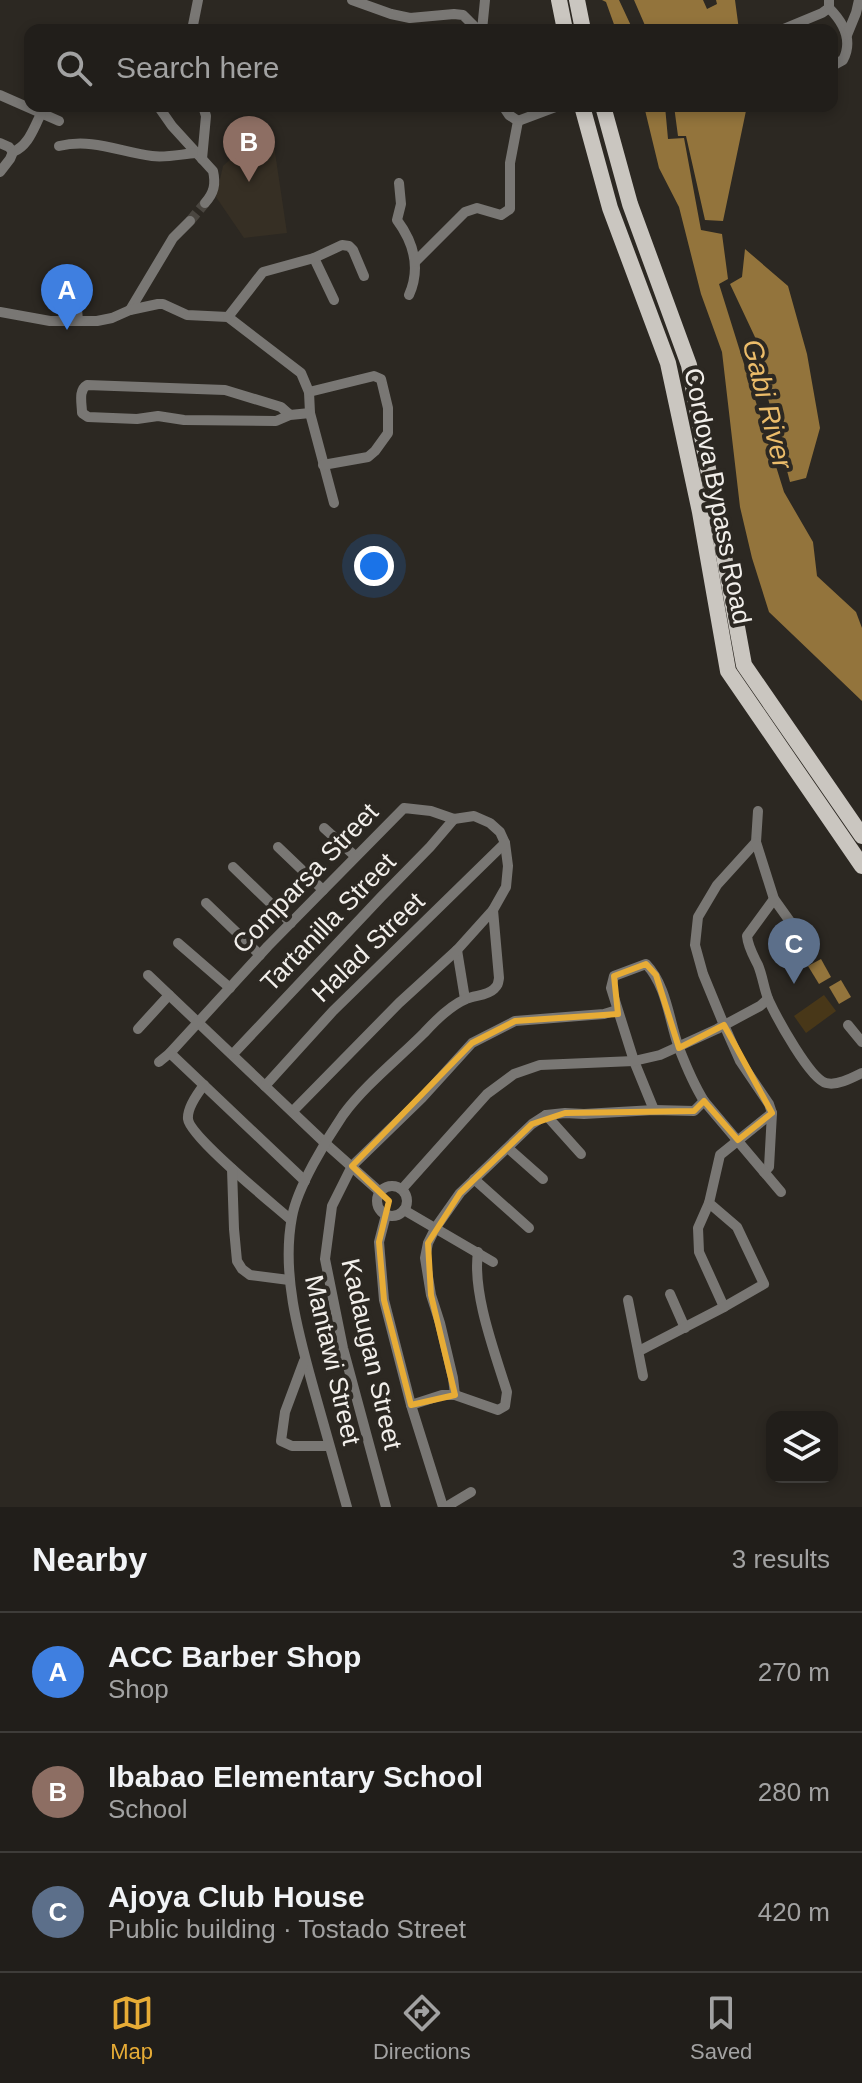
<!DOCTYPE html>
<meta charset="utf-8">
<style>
:root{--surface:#211e1a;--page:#2d2b27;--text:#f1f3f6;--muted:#a2a2a2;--line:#3e3c39;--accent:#e7ac36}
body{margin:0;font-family:Arial,sans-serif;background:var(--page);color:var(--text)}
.controls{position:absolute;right:24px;bottom:24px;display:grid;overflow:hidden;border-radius:16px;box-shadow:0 4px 12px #0003}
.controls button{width:72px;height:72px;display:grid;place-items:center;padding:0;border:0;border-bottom:2px solid var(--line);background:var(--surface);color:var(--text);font:40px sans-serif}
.you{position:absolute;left:374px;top:566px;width:28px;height:28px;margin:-20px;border:6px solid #fff;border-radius:50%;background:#1a73e8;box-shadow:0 0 0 12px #1a73e833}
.badge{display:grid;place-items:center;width:52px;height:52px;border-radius:50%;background:var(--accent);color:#fff;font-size:26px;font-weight:700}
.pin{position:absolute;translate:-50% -66px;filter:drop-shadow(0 2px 4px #0008)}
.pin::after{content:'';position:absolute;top:42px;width:28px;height:24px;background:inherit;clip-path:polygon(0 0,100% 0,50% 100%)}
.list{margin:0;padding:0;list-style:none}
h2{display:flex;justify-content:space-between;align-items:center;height:104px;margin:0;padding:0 32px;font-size:34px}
h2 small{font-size:26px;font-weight:400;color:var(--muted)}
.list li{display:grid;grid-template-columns:52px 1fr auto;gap:24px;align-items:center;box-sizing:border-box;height:120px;padding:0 32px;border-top:2px solid var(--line)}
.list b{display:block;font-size:30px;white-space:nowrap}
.list p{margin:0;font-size:26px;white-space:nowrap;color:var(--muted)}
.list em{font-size:26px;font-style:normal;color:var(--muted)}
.icon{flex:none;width:44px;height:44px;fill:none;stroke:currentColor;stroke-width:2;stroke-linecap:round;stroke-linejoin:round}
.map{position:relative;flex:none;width:862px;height:1507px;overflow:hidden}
.search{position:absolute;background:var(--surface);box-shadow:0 4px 12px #0003;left:24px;right:24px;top:24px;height:88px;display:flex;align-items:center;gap:20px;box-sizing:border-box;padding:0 28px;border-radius:16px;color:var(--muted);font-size:30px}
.sheet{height:464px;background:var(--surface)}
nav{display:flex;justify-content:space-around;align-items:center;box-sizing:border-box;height:112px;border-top:2px solid var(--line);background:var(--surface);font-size:22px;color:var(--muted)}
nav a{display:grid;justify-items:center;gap:4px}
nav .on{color:var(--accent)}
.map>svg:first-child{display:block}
</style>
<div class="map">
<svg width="862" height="1507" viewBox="0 0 862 1507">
<rect width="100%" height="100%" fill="#2c2822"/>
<polygon fill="#362f24" points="253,138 273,139 287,233 244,238 216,197 223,166"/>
<polygon fill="#483718" points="824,995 836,1011 806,1033 794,1016"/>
<g fill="#93743c">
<polygon points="602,0 619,0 633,30 616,30 606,2"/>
<polygon points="634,0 703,0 707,9 717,4 716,0 735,0 739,30 647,30"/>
<polygon points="644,106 665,106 668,139 684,138 701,230 722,234 728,279 719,284 784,492 813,542 817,576 856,612 862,628 862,701 769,612 752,558 740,507 722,352 701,294 679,207 659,168"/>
<polygon points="674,106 747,106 723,221 705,220 686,136 678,136"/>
<polygon points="745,249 788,286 807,354 820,428 806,478 790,482 759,364 762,352 730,284 742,277"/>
<polygon points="821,959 831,977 819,984 808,966"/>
<polygon points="841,980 851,997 839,1004 829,987"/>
</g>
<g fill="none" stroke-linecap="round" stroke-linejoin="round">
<polyline stroke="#4a4640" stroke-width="10" stroke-dasharray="10 5" stroke-linecap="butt" points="190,221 205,203"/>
<g stroke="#797774" stroke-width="10">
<polyline points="352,0 391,14 410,18 454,14 463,15 478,30"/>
<path d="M829 0V8C844 23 853 41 843 60L832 66"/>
<polyline points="192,30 198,0"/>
<polyline points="482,30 485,0"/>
<polyline points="781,30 822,13 829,8"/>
<polyline points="847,35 856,13 859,0"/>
<polyline points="0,95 59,121"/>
<path d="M158 106 172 126 213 171C216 184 214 193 205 203"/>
<polyline points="518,121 558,106 604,107"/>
<polyline points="0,143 9,147 13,152"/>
<path d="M59 146C93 138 120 152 152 156 166 158 182 154 196 153"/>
<polyline points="202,159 206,116 203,106"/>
<path d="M0 172 10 159 13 152C29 145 33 129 41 114"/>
<path d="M399 183 401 204 397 220C414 243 421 268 409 295"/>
<polyline points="314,258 334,300"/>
<polyline points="415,262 465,212 477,208 501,215 510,209 510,163 518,121 509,115 503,106"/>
<polyline points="66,270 75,285 78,321"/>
<polyline points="130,310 173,238 190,221"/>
<polyline points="0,312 50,321 97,321 112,318 130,310 158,304 163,304 187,315 228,317 301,373 309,392 310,413 334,503"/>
<polyline points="228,317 263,272 314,258 342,245 349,246 353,250 364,276"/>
<polyline points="309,392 374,376 381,379 388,408 388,433 375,451 368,457 323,465"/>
<path d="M290 415 281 407 225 390 87 385C78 390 82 404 82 413L88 417 137 419 158 416 184 420 276 421 290 415 310 413"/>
<polyline points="758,811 756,842 717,885 698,917 695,945 703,974 724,1025 740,1061 769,1104 772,1113 769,1167 764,1172"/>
<polyline points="324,828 355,856"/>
<polyline points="756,842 774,899 809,948"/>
<polyline points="278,847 323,890"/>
<polyline points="233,867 291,923"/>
<path d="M774 899 747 936C748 947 753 955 758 965 763 977 764 990 769 1001 777 1018 810 1079 826 1083 837 1086 852 1078 862 1073"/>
<polyline points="206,903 260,955"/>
<polyline points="178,943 230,988"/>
<polyline points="457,950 465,999"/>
<polyline points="148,975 325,1143 380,1192"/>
<polyline points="848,1025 862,1042"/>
<polyline points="138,1029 169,995"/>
<polyline points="170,1053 305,1181"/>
<polyline points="233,1054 381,897 430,847 454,819"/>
<path d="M159 1062 170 1053 268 946 404 808 431 811 454 819 474 816 490 823 500 832 505 843 508 866 506 887 493 910 499 978C498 984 498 985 494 989 487 996 475 995 466 999 451 1005 435 1021 424 1033 398 1059 364 1086 343 1115 326 1140 297 1188 292 1217 281 1274 299 1336 314 1390 325 1429 336 1468 347 1507"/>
<path d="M204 1085C197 1094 187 1108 188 1119 190 1137 273 1204 291 1220"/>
<polyline points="265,1086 333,1011 505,843"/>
<path d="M654 1110 634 1061 611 988 614 976 646 964C667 986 669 1021 679 1048 686 1066 694 1085 704 1101L781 1192"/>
<polyline points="293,1111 399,1003 457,950 493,910"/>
<polyline points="546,1115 581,1154"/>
<polyline points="508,1148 543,1179"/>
<polyline points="232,1169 234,1229 237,1261 242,1269 250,1275 289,1280"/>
<polyline points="474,1179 529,1228"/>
<circle cx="392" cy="1201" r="15"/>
<polyline points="402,1189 487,1094 514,1074 540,1065 634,1061 660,1055 717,1029 760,1006 768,999"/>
<polyline points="709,1203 698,1228 699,1252 724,1307"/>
<polyline points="404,1210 493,1262"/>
<polyline points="386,1215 379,1242 384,1300 411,1405 443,1507"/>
<polyline points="670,1294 685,1328"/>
<polyline points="628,1300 643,1376"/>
<polyline points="639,1351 724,1307 764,1284 737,1227 709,1203 720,1155 772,1113"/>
<polyline points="304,1361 285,1412 281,1441 292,1446 329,1446"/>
<polyline points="455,1395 453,1378 440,1323 431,1295 425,1258 428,1243 436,1227 460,1193 532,1124 546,1115 565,1113 584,1114 654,1110 694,1111 704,1101"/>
<path d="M411 1405 442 1395H455L498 1410 505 1406 507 1392C495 1353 472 1293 478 1252"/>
<polyline points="386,1507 343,1348 325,1259 332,1206 352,1166 422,1098 472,1043 515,1021 604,1014 617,1010"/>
<polyline points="446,1507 471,1492"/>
</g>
<g stroke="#cac6c0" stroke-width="16">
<polyline points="559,0 565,30"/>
<polyline points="577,0 583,30"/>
<polyline points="582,106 610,208 668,363 700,512 728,671 862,866"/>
<polyline points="603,106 630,204 689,365 744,665 862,836"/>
</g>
</g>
<path fill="none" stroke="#e7ac36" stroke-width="6" stroke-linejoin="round" d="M646 964 656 975 679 1048 724 1025 772 1113 738 1140 704 1101 694 1111 565 1113 532 1124 460 1193 428 1243 431 1295 455 1395 411 1405 384 1300 379 1242 389 1201 352 1166 472 1043 515 1021 618 1014 614 976Z"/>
<g text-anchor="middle" stroke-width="8" stroke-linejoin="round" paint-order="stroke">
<g font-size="26" fill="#f2efeb" stroke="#2c2822">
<text transform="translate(718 496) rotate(79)" y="9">Cordova Bypass Road</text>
<text transform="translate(305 878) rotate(-46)" y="9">Comparsa Street</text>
<text transform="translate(328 922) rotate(-46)" y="9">Tartanilla Street</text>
<text transform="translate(368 947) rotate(-44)" y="9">Halad Street</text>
<text transform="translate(372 1354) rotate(77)" y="9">Kadaugan Street</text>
<text transform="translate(333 1360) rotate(77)" y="9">Mantawi Street</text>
</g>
<g font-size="28" font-style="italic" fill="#ebbc6a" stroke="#2c2822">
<text transform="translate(768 404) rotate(76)" y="10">Gabi River</text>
</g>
</g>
</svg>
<div class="controls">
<button><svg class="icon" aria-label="layers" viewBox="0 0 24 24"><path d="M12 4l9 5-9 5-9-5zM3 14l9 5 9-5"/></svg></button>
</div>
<div class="you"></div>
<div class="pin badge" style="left:67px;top:330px;background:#3f7fe0">A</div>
<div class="pin badge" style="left:249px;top:182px;background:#8d6e63">B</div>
<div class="pin badge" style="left:794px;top:984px;background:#5c6f8a">C</div>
<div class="search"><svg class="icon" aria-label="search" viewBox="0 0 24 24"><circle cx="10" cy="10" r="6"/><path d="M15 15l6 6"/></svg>Search here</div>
</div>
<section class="sheet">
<h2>Nearby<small>3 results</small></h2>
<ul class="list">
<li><span class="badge" style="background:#3f7fe0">A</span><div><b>ACC Barber Shop</b><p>Shop</p></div><em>270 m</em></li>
<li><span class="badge" style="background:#8d6e63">B</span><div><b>Ibabao Elementary School</b><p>School</p></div><em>280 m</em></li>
<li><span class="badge" style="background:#5c6f8a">C</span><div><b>Ajoya Club House</b><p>Public building · Tostado Street</p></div><em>420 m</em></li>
</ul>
</section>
<nav>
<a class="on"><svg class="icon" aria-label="map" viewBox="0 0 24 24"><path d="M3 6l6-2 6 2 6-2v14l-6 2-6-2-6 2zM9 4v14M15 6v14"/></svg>Map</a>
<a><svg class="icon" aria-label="directions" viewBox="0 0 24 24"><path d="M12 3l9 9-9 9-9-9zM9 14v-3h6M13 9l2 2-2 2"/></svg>Directions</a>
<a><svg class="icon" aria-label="saved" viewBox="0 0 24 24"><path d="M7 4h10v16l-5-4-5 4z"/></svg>Saved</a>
</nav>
